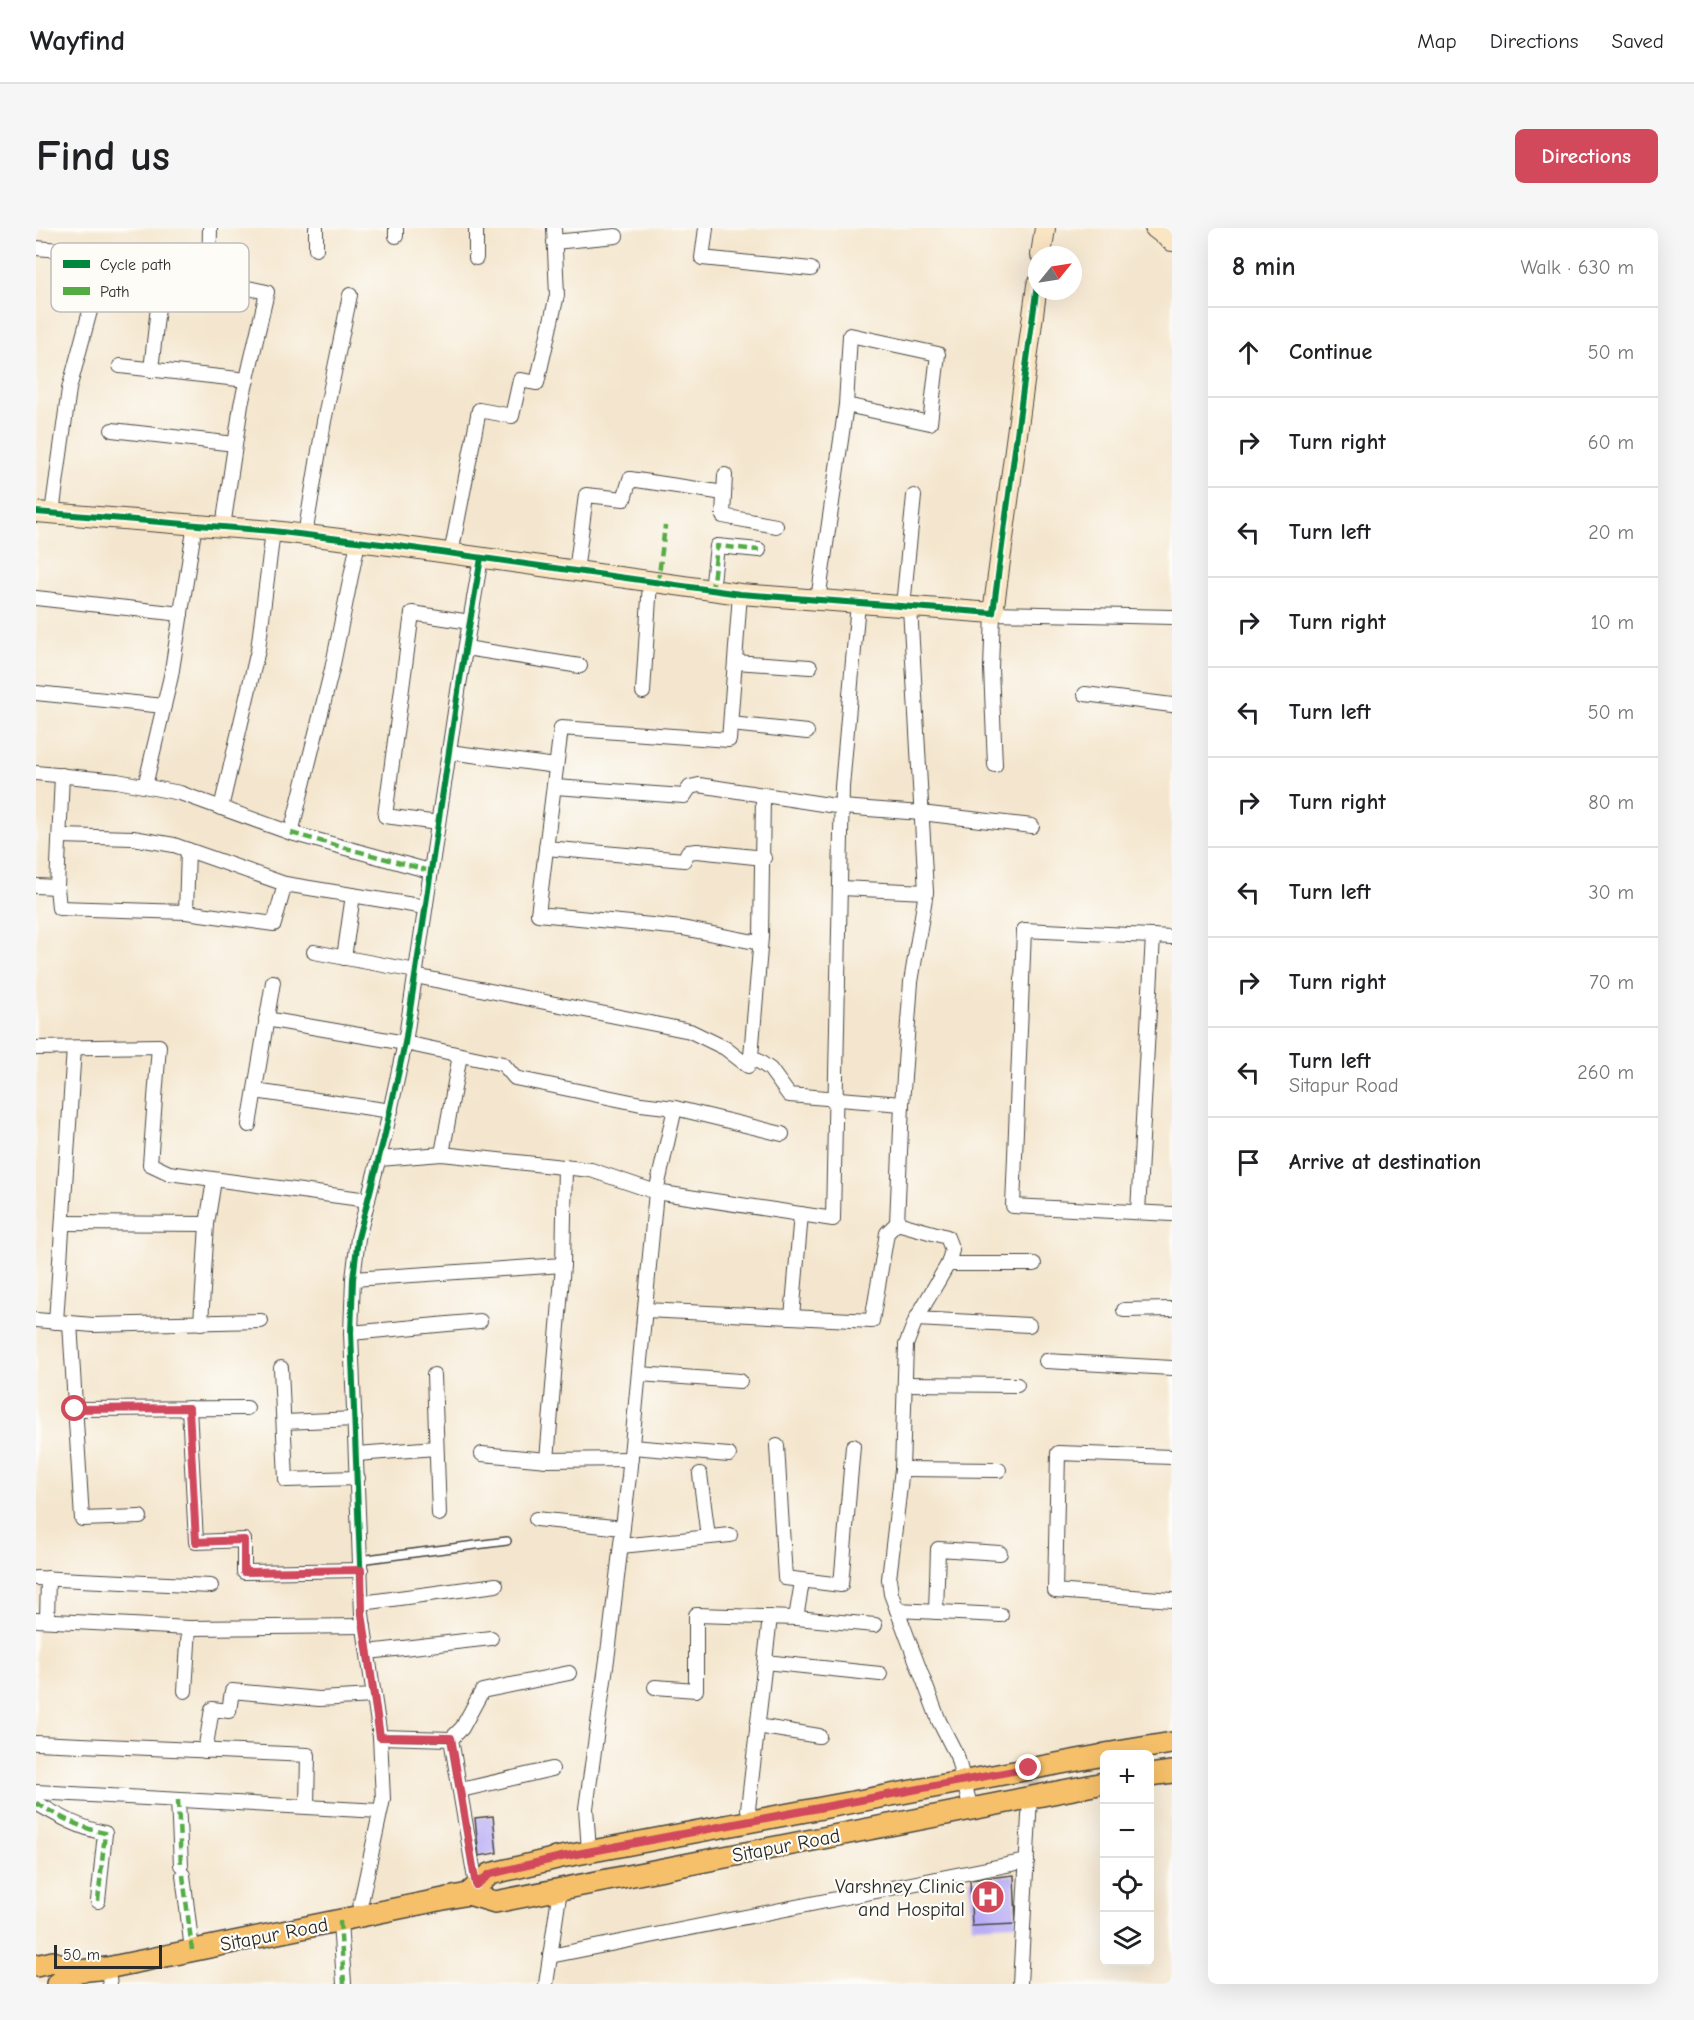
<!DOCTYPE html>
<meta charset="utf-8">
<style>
:root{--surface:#fff;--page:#f6f6f6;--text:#202124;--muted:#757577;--line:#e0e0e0;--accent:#d1495b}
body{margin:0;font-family:"Comic Neue",sans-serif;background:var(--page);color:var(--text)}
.controls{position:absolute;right:18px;bottom:18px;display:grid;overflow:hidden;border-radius:9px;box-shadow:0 6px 24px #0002}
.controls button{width:54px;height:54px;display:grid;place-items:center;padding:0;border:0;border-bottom:2px solid var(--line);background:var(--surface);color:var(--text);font:30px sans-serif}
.compass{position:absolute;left:992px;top:18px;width:54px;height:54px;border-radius:50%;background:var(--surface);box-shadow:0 6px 24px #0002;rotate:60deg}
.scale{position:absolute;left:18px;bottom:15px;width:108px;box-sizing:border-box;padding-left:6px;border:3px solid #2b2b2b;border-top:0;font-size:16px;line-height:21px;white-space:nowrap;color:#2b2b2b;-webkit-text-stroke:4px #fdfcf7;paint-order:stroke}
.stop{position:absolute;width:18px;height:18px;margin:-14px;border:4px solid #d1495b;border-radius:50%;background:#fff}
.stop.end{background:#d1495b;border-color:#fff;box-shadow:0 2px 6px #0008}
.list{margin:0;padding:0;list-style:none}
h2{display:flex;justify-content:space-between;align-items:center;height:78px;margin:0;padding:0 24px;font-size:26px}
h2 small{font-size:20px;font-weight:400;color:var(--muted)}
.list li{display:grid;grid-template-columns:39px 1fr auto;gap:18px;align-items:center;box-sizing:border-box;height:90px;padding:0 24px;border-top:2px solid var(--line)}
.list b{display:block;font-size:22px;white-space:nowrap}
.list p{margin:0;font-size:20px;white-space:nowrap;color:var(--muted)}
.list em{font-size:20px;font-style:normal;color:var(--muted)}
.icon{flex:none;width:33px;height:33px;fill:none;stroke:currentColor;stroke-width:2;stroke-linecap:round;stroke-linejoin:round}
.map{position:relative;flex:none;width:1136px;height:1756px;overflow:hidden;border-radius:9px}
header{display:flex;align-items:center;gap:36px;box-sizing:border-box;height:84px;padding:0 30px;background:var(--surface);border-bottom:2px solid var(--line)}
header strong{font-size:28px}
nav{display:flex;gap:33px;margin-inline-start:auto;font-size:21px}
.intro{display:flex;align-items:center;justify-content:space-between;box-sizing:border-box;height:144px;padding:0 36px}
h1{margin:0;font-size:42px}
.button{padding:15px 27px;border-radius:9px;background:var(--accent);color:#fff;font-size:21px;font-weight:700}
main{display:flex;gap:36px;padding:0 36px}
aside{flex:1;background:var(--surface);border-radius:9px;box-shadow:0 6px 24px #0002}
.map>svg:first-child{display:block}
</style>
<header>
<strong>Wayfind</strong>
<nav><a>Map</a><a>Directions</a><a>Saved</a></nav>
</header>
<div class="intro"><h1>Find us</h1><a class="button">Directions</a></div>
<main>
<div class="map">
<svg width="1136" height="1756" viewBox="0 0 1136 1756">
<rect width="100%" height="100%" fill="#fdfcf7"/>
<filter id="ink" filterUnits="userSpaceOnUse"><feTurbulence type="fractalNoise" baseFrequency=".0167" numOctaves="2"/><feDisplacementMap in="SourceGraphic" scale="12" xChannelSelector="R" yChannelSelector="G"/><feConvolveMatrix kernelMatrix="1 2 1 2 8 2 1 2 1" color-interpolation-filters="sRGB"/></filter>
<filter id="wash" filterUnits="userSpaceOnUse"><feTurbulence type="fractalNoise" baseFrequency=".008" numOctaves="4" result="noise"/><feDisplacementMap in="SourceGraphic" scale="24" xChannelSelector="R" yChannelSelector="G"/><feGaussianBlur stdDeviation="1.35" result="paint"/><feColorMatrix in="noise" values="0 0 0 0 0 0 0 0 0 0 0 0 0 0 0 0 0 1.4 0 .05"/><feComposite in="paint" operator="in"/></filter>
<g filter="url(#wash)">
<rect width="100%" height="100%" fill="#f4e6ce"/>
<g id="blocks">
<g fill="#b8adf5">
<polygon points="457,1588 461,1625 443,1628 439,1590"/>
<polygon points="978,1647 980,1696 936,1698 934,1652"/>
</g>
</g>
</g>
<g filter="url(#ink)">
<use href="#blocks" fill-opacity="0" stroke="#494743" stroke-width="1.5"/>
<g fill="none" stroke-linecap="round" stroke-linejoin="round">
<g stroke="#494743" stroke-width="10">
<polyline id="lane" points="323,1332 471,1313"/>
</g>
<g stroke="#494743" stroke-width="16">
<g id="street">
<polyline points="280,0 280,21"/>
<polyline points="360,0 360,8"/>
<polyline points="440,0 440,30"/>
<polyline points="670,0 666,30 775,41"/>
<polyline points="518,14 580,8"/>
<polyline points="0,20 24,22 231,64 205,177 187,299"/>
<polyline points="173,53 174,0"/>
<polyline points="84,138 211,152"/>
<polyline points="115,142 126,43"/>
<polyline points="76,202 199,216"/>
<polyline points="689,247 687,288 740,298"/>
<polyline points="16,285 33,161 68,31"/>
<polyline points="269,307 288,193 314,67"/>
<polyline points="415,326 443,182 476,188 484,152 501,155 521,67 518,0"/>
<polyline points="540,344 550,267 588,271 594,251 688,265"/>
<polyline points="676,363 681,318 723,322"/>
<polyline points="704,366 693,512 525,500 502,686 646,700 724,715"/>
<polyline points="0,370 145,386"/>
<polyline points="782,372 810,177 814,107 902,126 894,195 810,177"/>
<polyline points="867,378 878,268"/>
<polyline points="430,420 544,438"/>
<polyline points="699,434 774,439"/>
<polyline points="607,464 614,354"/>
<polyline points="0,465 128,478"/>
<polyline points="1049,466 1136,477"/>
<polyline points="695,496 771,504"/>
<polyline points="413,524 520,538"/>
<polyline points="959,537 955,440 957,385 1136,389"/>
<polyline points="0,545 81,553 144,565 255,605 394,643"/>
<polyline points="26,547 21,659 23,680 150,684 238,696 249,656"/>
<polyline points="109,558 135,448 159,296"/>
<polyline points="519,559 648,568 654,559 663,557 806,579 885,585 996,598"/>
<polyline points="185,580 222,422 237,303"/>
<polyline points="402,595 349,588 376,385 434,394"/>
<polyline points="255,605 296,441 322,314"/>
<polyline points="24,608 97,610 138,617 249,656 389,679"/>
<polyline points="510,620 648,632 652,624 661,623 728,630"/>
<polyline points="0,658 21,659"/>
<polyline points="805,660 890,664"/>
<polyline points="150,684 152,622"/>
<polyline points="1136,709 988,702 977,978 1136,986"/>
<polyline points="278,724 380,743"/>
<polyline points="308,730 317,667"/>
<polyline points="379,748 654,803 689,820 712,838 715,828 725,709 727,567"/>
<polyline points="230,791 369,815 467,836 479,850 605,876 639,880 746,906"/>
<polyline points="0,820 123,818 114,936 133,945 332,972"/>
<polyline points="715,828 734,841 753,867 866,876"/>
<polyline points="219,863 355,883"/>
<polyline points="213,897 237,754"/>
<polyline points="406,926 424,827"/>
<polyline points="343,931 406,926 555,942 620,964 797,991 806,559 822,375"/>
<polyline points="1102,984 1117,708"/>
<polyline points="27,995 171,996"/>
<polyline points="861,995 911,1009 916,1022 912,1036 880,1091 870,1117 866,1241 853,1351 855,1366 903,1493 921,1528 935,1581"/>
<polyline points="912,1036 998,1036"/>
<polyline points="317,1051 527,1037"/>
<polyline points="609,1082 836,1093 851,1005 861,995 866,876 875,754 890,664 874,379"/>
<polyline points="1088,1082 1136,1081"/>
<polyline points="756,1089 765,986"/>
<polyline points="880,1091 993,1097"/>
<polyline points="0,1092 57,1097 225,1093"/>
<polyline points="20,1094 38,820"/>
<polyline points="34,1095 46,1291 104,1289"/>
<polyline points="165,1095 171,996 178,952"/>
<polyline points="315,1105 444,1093"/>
<polyline points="1010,1133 1136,1140"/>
<polyline points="245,1140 250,1252 322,1250"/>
<polyline points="603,1146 704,1153"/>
<polyline points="398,1147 403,1286"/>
<polyline points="869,1156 981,1157"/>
<polyline points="153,1180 160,1314 208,1312 208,1344 325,1342"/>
<polyline points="39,1181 211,1180"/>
<polyline points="248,1194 319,1191"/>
<polyline points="741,1218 749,1350 805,1357 817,1218"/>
<polyline points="596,1219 693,1227"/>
<polyline points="321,1226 400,1220"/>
<polyline points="446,1226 511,1232 595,1231"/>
<polyline points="1136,1229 1022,1225 1019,1363 1136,1372"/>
<polyline points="511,1232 527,1037 529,939"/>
<polyline points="866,1241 963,1242"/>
<polyline points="664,1246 672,1309"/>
<polyline points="500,1291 587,1300"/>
<polyline points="585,1318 694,1307"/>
<polyline points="0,1350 175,1358"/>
<polyline points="326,1375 460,1357"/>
<polyline points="861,1382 965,1387"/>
<polyline points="900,1384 902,1321 964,1325"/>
<polyline points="760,1390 766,1354"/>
<polyline points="0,1392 153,1400 328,1398"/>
<polyline points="11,1392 12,1350"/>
<polyline points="332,1424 455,1410"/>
<polyline points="729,1434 844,1446"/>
<polyline points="619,1459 660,1462 660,1387 760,1390 839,1397"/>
<polyline points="149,1463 153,1400"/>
<polyline points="721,1498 783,1508"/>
<polyline points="415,1511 426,1500 446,1463 533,1445"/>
<polyline points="0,1515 272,1527 271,1578"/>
<polyline points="169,1523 176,1481 193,1483 196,1463 283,1471 338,1468"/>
<polyline points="425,1562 516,1541"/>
<polyline points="0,1564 344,1583"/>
<polyline points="142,1572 145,1637"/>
<path d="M0 1575C23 1588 43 1600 69 1605L62 1673"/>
<polyline points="716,1592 712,1581 734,1389"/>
<polyline points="553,1623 550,1580 573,1417 593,1248 620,964 639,880"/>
<polyline points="147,1647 156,1722"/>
<polyline points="440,1657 415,1511 344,1509 326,1386 315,1105 317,1051 322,1010 349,906 369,815 423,457 445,330"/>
<polyline points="322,1688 347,1571 344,1509"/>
<polyline points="304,1693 308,1756"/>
<polyline points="514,1728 991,1633"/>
<polyline points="71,1740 74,1756"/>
<polyline points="510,1756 524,1661"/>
<polyline points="984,1756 994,1569"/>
</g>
</g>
<g stroke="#494743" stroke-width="22">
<g id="secondary">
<polyline points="1119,0 1136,13"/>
<polyline points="1005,27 1009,0"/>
<polyline points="0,284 237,303 362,318 704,366 957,385 1001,57"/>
</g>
</g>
<g stroke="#494743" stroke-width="24">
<g id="primary">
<polyline points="1069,1526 1136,1515"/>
<polyline points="1114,1547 1136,1544"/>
<polyline points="432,1666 454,1646 525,1629 1068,1527"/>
<polyline points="0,1738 17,1734 43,1743"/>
<polyline points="21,1756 43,1743 71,1740 432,1666 459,1674 1068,1555"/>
</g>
</g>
<use href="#lane" stroke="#fff" stroke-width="7"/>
<use href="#street" stroke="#fff" stroke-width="14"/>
<use href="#secondary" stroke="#fbe6c4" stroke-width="20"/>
<use href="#primary" stroke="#f6c06b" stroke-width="21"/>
<g stroke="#54ab44" stroke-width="4.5" stroke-dasharray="9 4.5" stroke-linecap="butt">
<polyline points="622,355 629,298"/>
<polyline points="676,363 681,318 723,322"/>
<polyline points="255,605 394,643"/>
<polyline points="142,1572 145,1637"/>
<path d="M0 1575C23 1588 43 1600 69 1605L62 1673"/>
<polyline points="147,1647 156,1722"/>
<polyline points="304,1693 308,1756"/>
</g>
<g stroke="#fdfcf7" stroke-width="10">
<g id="cycleway">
<polyline points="0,284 237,303 362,318 704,366 957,385 1001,57"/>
<polyline points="440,1657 415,1511 344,1509 326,1386 315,1105 317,1051 322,1010 349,906 369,815 423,457 445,330"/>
</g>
</g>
<use href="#cycleway" stroke="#00873e" stroke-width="6"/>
</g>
</g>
<g fill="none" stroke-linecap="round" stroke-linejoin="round" filter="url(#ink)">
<polyline stroke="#d1495b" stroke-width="8" points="39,1181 153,1180 160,1314 208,1312 208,1344 325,1342 326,1386 344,1509 415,1510 440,1657 454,1646 525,1629 993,1540"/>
</g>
<defs>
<g id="hospital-disc" transform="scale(1.725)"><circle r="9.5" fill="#d1495b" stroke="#fdfcf7"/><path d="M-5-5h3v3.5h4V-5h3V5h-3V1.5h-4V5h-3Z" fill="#fff"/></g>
</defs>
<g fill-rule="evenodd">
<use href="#hospital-disc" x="952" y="1669"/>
</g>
<g text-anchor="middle" stroke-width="4.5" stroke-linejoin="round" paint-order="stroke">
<g font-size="20" fill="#2b2b2b" stroke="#fdfcf7">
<text transform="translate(750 1617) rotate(-11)" y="7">Sitapur Road</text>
<text transform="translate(238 1706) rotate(-11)" y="7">Sitapur Road</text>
</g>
<g font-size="20" fill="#2b2b2b" stroke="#fdfcf7" text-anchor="end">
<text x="929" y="1665">Varshney Clinic<tspan x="929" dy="23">and Hospital</tspan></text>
</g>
</g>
<rect x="15" y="15" width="198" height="69" rx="9" fill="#fdfcf7" stroke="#bebdba" stroke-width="1.5"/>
<rect x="27" y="32" width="27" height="8" fill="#00873e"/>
<rect x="27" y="59" width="27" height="8" fill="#54ab44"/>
<g font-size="16" fill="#2b2b2b">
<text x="64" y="42">Cycle path</text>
<text x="64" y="69">Path</text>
</g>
</svg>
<div class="controls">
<button>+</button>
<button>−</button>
<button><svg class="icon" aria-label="locate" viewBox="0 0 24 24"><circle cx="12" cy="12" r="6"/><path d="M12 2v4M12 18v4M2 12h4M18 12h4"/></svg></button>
<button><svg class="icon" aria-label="layers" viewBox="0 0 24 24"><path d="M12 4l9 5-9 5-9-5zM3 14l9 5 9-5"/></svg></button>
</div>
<svg class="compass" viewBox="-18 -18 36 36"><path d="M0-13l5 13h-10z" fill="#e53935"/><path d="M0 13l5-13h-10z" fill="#757577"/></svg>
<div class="scale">50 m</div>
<div class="stop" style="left:39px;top:1181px"></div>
<div class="stop end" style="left:993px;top:1540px"></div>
</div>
<aside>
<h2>8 min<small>Walk · 630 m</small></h2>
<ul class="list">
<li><svg class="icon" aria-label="ahead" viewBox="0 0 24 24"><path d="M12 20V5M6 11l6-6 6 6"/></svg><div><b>Continue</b></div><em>50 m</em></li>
<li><svg class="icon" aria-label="right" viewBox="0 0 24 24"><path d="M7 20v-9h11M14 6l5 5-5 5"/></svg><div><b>Turn right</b></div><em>60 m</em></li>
<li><svg class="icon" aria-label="left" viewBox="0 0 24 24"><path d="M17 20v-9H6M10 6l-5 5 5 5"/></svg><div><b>Turn left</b></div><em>20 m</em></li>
<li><svg class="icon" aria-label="right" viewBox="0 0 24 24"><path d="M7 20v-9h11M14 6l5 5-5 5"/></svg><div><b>Turn right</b></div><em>10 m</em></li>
<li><svg class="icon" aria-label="left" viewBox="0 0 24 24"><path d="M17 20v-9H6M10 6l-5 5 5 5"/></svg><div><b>Turn left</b></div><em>50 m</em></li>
<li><svg class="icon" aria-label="right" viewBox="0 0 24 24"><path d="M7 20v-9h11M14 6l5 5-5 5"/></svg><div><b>Turn right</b></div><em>80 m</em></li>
<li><svg class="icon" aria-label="left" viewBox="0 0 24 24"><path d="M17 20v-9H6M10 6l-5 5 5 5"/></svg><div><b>Turn left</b></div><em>30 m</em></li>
<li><svg class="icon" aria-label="right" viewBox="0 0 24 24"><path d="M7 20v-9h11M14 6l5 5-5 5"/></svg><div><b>Turn right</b></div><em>70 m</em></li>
<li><svg class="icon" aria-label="left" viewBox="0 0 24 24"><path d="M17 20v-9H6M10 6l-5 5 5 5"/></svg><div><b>Turn left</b><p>Sitapur Road</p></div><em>260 m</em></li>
<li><svg class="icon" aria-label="arrive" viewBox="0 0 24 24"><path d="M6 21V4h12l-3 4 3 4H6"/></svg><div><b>Arrive at destination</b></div></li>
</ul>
</aside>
</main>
